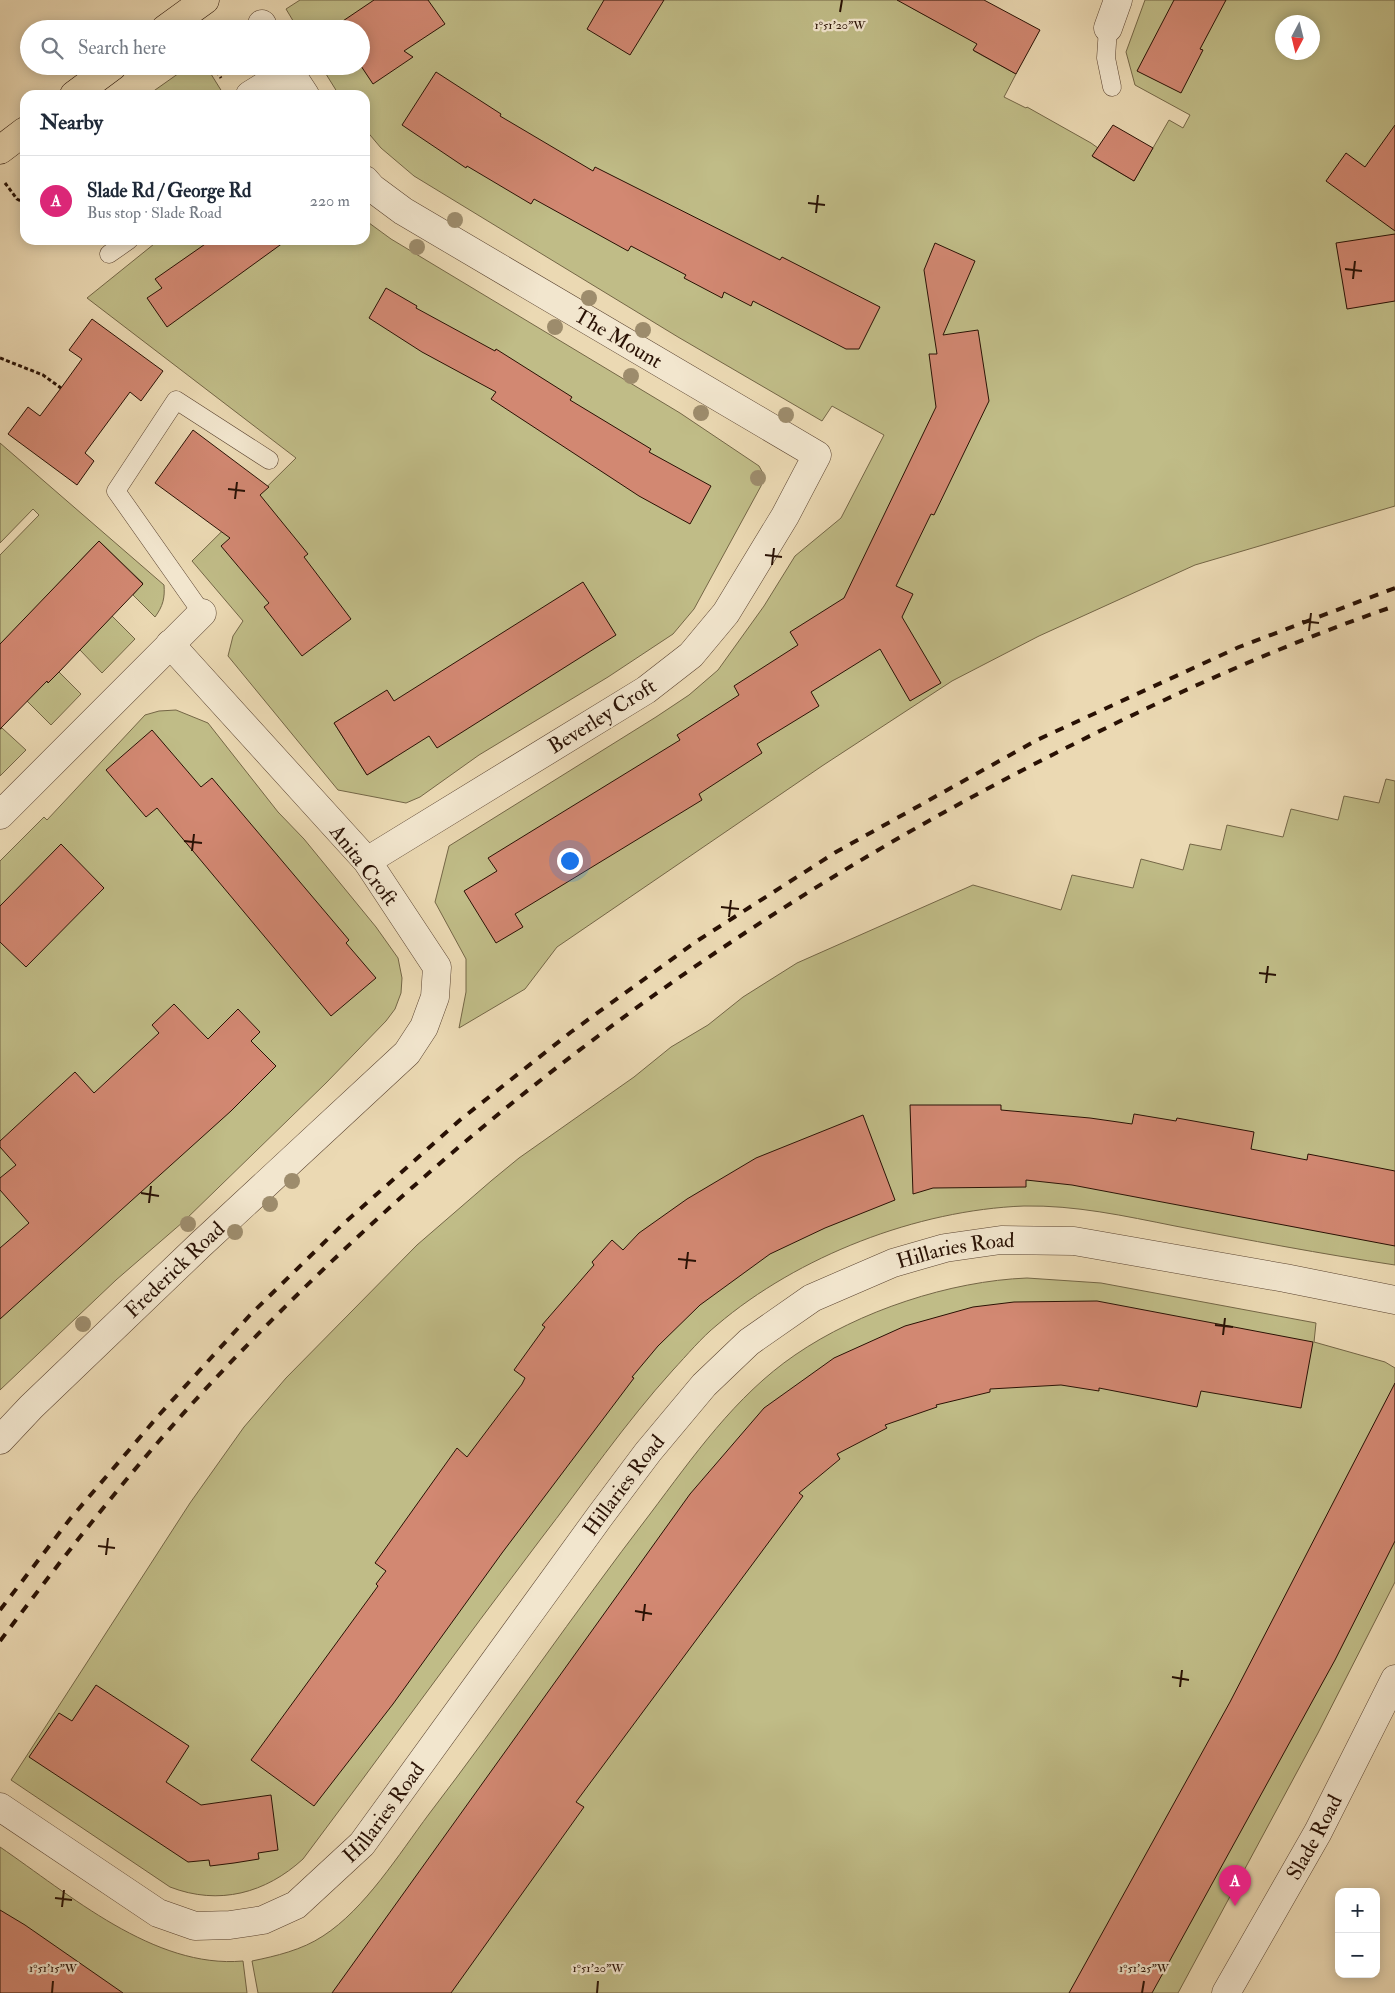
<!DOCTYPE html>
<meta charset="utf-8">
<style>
:root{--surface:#fff;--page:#f2f2f3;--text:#1f2937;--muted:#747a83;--line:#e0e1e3;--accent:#db2777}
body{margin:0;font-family:"IM FELL Double Pica",serif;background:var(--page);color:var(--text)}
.controls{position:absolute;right:15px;bottom:15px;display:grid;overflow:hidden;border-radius:10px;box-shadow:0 2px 12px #0003}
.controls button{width:45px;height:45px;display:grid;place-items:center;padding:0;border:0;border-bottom:1px solid var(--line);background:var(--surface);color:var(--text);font:25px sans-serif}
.compass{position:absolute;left:1275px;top:15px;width:45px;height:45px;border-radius:50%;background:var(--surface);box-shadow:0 2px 12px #0003;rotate:187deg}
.you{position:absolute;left:569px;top:860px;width:18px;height:18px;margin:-12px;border:4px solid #fff;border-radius:50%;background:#1a73e8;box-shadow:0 0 0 8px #1a73e833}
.badge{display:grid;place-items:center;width:32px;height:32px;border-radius:50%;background:var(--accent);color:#fff;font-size:16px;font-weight:700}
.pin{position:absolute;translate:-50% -41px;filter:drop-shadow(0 1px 2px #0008)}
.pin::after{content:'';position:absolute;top:26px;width:18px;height:15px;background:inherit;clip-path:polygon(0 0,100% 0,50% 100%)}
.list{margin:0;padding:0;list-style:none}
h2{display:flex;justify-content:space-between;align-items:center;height:65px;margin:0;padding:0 20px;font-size:21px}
h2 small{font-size:16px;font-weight:400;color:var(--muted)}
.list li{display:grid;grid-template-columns:32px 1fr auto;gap:15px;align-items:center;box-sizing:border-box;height:90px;padding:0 20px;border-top:1px solid var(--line)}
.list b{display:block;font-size:19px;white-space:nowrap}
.list p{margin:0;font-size:16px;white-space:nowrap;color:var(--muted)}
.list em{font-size:16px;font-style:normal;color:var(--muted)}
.icon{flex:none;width:28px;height:28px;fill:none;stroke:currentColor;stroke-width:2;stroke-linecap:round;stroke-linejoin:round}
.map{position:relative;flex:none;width:1395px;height:1993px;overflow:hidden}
.search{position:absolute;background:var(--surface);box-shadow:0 2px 12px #0003;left:20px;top:20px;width:350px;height:55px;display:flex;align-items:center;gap:12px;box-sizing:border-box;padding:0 18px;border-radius:28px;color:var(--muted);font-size:19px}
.panel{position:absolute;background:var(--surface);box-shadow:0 2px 12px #0003;left:20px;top:90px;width:350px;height:155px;border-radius:15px}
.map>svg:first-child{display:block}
</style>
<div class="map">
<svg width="1395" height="1993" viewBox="0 0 1395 1993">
<rect width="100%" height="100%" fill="#ebd9b3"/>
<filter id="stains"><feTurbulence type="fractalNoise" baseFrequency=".004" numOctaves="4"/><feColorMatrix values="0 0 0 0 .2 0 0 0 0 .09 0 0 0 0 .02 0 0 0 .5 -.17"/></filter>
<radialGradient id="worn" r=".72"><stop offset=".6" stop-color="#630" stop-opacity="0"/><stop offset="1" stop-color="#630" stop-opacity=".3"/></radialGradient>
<g fill="#c0bc87" stroke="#746646" fill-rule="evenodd">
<path d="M300 0H916L912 8 954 31 985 29 974 51 1016 74 1004 97 1026 108 1027 107 1091 143 1098 148 1093 157 1134 181 1169 120 1183 128 1190 115 1135 85 1126 52 1145 0H1395V506L1195 565 1039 636 952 681 822 766 557 947 525 989 459 1028 466 992V959L435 902 449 846 656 717 689 695 718 670 764 606 795 556 841 518 884 435 832 406 822 421 678 337 414 176 381 148 365 129V95H339L321 66H361V29H298L286 9ZM1282 22H1312V52H1282Z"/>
<polygon points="189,66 206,66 224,95 148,95"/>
<path d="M365 220 391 239 680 413 759 466 764 475 761 486 694 609 673 634 608 677 479 755 420 797 406 803 338 790 228 656 233 636 243 621 192 561 296 458 87 298 159 240H365ZM360 707 393 759 367 775 334 723Z"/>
<path d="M0 443 164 585C165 598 163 606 155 617L133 595 143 583 99 541 56 586 100 628 112 616 135 639 102 673 80 650 91 638 4 640 48 682 59 672 81 694 51 725 27 701 38 690 0 654V555L39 515 33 509 0 543Z"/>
<polygon points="176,710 208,723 278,812 304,839 376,927 398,958 402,978 401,993 395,1009 386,1021 326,1083 183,1222 116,1280 0,1390 0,861 44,817 47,820 145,715 159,711"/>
<polygon points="2,728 26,750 0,776 0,730"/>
<path d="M1386 779 1395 781V1265C1322 1254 1248 1240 1175 1226 1125 1216 1075 1205 1024 1206 917 1210 798 1256 717 1325 701 1338 687 1355 673 1370 625 1423 584 1483 540 1540 460 1645 383 1753 303 1859 266 1893 219 1906 170 1887L11 1780 190 1503 244 1427 286 1378 417 1245 491 1181 519 1158 634 1077 671 1047 708 1025 743 997 797 963 973 885 1061 910 1072 875 1133 888 1141 859 1183 870 1190 844 1221 850 1227 825 1283 837 1291 809 1338 820 1344 796 1379 803Z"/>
<path d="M1027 1278 1101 1283 1316 1323 1314 1342 1385 1362 1395 1368V1582L1318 1733 1178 1993H258L252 1961C276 1956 302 1950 323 1936 365 1909 399 1854 429 1814 504 1716 574 1613 650 1514 693 1457 735 1396 795 1355 859 1311 950 1281 1027 1278Z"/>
<path d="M0 1847C69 1894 154 1969 243 1961L247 1993H0Z"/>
</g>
<g fill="#d28872" stroke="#291104">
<polygon points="374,0 428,0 445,24 404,51 413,57 373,84 361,66 361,29 336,29 334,27"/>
<polygon points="604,0 664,0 630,55 587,29"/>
<polygon points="897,0 984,0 1040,30 1016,74 973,50 977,44"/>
<polygon points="1174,0 1226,0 1200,49 1203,50 1181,93 1137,71"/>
<polygon points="436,72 501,114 500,116 593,171 595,167 780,260 782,257 880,307 859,349 846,349 753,301 751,306 724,292 722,298 684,278 686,275 631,246 628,251 534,199 531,204 467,166 466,168 402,125"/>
<polygon points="1113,125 1153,148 1134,181 1092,156"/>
<polygon points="1395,125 1395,231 1326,181 1346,153 1365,167"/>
<polygon points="1395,234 1395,301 1347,309 1336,243"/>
<polygon points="211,240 287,240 167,327 147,298 162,288 155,279"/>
<polygon points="935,243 975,261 943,335 978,330 989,401 934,515 931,514 896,586 913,594 902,617 941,683 910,701 880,649 811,692 819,706 757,744 762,753 699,794 702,800 515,914 523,927 496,943 464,891 497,871 488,858 680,740 677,735 739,695 734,686 798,645 790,632 844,598 936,407 929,354 937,354 924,270"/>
<polygon points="386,288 417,306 416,308 495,351 496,349 572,397 570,400 651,449 649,452 711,486 690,524 639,496 491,399 496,392 422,352 369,318"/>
<polygon points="92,319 163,371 141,401 130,392 85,453 94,461 77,485 8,434 28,407 40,416 61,388 82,359 69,350"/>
<polygon points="193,430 269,487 260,495 308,554 304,557 351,619 302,656 264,607 269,603 221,546 230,538 155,483"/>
<polygon points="99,541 143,584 59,672 48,683 47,681 0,729 0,644"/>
<polygon points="583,582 616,635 437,748 429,736 367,775 334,723 387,690 394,701"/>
<polygon points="152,730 201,787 212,778 349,940 346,943 376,978 331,1016 157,808 146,817 106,770"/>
<polygon points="61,844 104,888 26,967 0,942 0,906"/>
<polygon points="174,1004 208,1039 238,1009 260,1032 251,1041 276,1066 231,1111 0,1319 0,1248 29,1223 0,1190 0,1178 16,1165 0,1147 0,1141 75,1072 94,1093 159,1033 152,1025"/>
<polygon points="910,1105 1001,1105 1001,1110 1090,1118 1132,1124 1134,1114 1176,1121 1177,1118 1254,1132 1251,1149 1307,1160 1308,1154 1395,1171 1395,1246 1072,1185 1026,1180 1026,1187 933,1188 913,1194"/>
<polygon points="863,1115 895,1200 825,1228 770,1254 700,1305 658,1346 632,1377 634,1378 502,1553 393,1704 314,1806 251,1760 378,1586 376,1584 386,1571 375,1563 457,1448 467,1457 522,1384 525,1378 514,1370 545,1327 542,1325 594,1265 592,1262 612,1240 623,1250 639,1233 687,1199 756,1158"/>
<polygon points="1097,1301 1313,1342 1301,1408 1201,1391 1197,1407 1099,1388 1099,1391 1061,1385 990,1389 990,1392 936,1405 937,1407 885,1425 887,1428 837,1454 840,1459 799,1493 803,1496 576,1802 584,1807 451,1993 332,1993 690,1494 764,1408 834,1358 905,1326 973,1307 1014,1302"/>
<polygon points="1395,1383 1395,1541 1335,1660 1152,1993 1069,1993 1230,1702"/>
<polygon points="96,1685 189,1746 166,1782 201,1805 271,1795 278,1850 258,1853 259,1859 234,1863 210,1866 209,1860 188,1862 29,1757 59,1713 72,1721"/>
<polygon points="0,1910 25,1925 123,1993 0,1993"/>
</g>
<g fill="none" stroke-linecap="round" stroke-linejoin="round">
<g stroke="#5a4330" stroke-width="19">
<g id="service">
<polyline points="1108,28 1106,58 1112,87"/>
<polyline points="109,254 129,240"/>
<polyline points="202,613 116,491 176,400 269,460"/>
</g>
</g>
<g stroke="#5a4330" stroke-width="29">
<g id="minor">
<polyline points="262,24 264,29"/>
<polyline points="1108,28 1118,0"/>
<polyline points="286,66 305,95"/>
<polyline points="250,95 289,71"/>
<path id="s1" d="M365 180 372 188 403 211 817 455 785 516 726 613 691 655 646 690 367 861"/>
<polyline points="0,815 202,613"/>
<path id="s2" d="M0 1440 31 1407 200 1245 407 1053 424 1027 435 997 437 967 367 861 170 644"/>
<path id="s3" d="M0 1807 158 1913 195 1926 230 1925 263 1920 296 1905 362 1844 600 1516 648 1452 704 1385 749 1342 812 1298 893 1263 945 1248 1001 1240 1074 1241 1285 1278 1395 1300"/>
</g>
</g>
<g stroke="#5a4330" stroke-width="29">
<g id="tertiary">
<path id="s4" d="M1226 1993 1318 1832 1395 1679"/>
</g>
</g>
<g stroke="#291104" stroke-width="29">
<g id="primary">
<polyline points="165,29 205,0"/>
<polyline points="74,95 113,66"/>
<polyline points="0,150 25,131"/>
</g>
</g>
<g stroke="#291104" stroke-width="3" stroke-dasharray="4 2.5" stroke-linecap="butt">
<polyline points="213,66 221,78"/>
<polyline points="5,183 17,199 25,203"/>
<polyline points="0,358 43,375 61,388"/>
</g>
<use href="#service" stroke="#f2e6ce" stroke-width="18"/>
<use href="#minor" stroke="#f2e6ce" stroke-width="28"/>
<use href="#tertiary" stroke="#f2e6ce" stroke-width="28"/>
<use href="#primary" stroke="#ebd9b3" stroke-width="28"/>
<g stroke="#291104" stroke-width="4" stroke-dasharray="9 9" stroke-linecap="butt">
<polyline points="0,1610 70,1519 159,1415 250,1315 341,1226 460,1120 571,1032 697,941 836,852 1037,740 1239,647 1395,588"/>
<path d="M0 1641C67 1552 137 1462 213 1381 457 1121 736 915 1054 754 1164 698 1278 646 1395 606"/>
</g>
</g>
<g fill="#9d8c6c">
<circle cx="455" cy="220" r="8"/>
<circle cx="417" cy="247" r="8"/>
<circle cx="589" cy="298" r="8"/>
<circle cx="555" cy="327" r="8"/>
<circle cx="643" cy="330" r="8"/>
<circle cx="631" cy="376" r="8"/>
<circle cx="701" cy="413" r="8"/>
<circle cx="786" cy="415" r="8"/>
<circle cx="758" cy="478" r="8"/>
<circle cx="292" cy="1181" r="8"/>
<circle cx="270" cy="1204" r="8"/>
<circle cx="188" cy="1224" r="8"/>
<circle cx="235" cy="1232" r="8"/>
<circle cx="83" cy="1324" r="8"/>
</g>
<path fill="none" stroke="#291104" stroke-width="2" d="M840 12 842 0M808 203 825 205M816 213 818 195M1345 269 1362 271M1353 279 1355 261M228 489 245 491M235 499 237 482M765 555 782 557M772 565 774 548M1302 621 1319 623M1309 631 1311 613M184 841 202 843M192 851 194 834M721 907 739 909M729 917 731 900M1259 973 1276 975M1266 983 1268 966M141 1193 159 1196M149 1203 151 1186M678 1259 696 1261M686 1269 688 1252M1215 1325 1233 1327M1223 1335 1225 1318M98 1546 115 1548M106 1555 108 1538M635 1611 652 1614M643 1621 645 1604M1172 1677 1189 1680M1180 1687 1182 1670M55 1898 72 1900M62 1907 64 1890M52 1993 53 1981M597 1993 598 1981M1142 1993 1144 1981"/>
<g text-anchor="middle" stroke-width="4.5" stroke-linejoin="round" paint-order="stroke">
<g font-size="21" fill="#291104" stroke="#f2e6ce">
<text dy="7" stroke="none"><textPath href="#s1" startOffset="299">The Mount</textPath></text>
<text transform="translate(602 716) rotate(-32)" y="7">Beverley Croft</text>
<text transform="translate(364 865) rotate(52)" y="7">Anita Croft</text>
<text dy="7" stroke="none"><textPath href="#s3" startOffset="1288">Hillaries Road</textPath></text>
<text dy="7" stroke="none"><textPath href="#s2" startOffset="244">Frederick Road</textPath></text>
<text dy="7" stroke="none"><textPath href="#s3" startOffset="868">Hillaries Road</textPath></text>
<text dy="7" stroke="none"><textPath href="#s3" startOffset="462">Hillaries Road</textPath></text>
<text dy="7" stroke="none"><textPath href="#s4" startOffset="179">Slade Road</textPath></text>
</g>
</g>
<g font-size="12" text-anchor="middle" fill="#291104" stroke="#f2e6ce" stroke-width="4.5" stroke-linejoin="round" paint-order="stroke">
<text x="840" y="29">1°51'20"W</text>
<text x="53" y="1972">1°51'15"W</text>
<text x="598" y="1972">1°51'20"W</text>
<text x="1144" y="1972">1°51'25"W</text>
</g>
<rect width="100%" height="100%" filter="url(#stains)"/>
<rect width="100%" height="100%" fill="url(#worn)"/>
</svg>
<div class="controls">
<button>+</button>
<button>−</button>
</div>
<svg class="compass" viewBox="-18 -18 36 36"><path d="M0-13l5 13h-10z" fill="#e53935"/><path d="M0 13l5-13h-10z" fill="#747a83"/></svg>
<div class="you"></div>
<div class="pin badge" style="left:1235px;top:1906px">A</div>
<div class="search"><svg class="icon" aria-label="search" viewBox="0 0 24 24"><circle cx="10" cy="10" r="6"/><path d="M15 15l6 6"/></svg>Search here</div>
<section class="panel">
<h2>Nearby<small></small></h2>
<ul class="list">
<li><span class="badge">A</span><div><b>Slade Rd / George Rd</b><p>Bus stop · Slade Road</p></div><em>220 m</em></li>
</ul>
</section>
</div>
